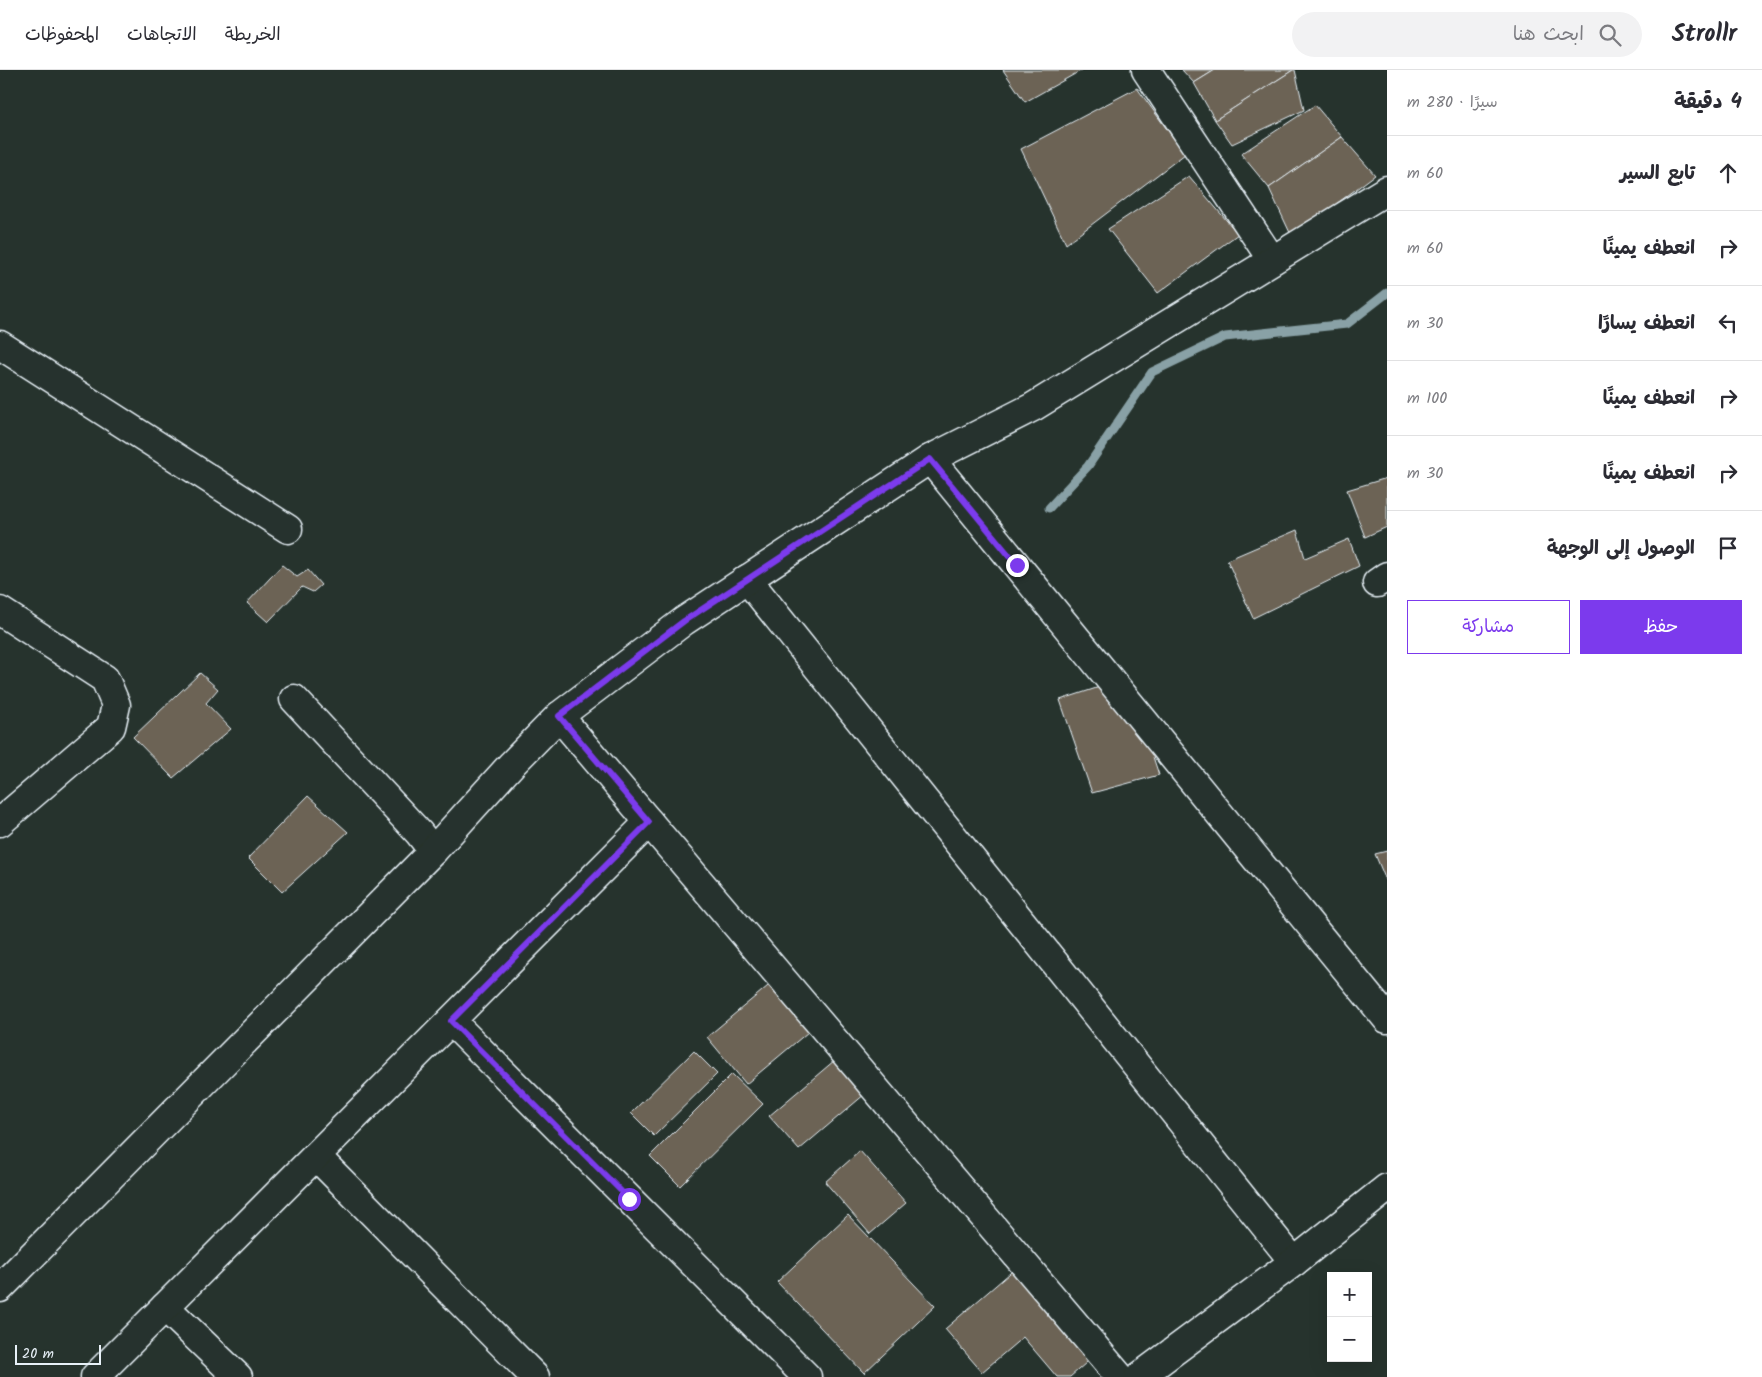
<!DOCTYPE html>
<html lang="ar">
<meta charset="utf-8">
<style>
:root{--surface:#fff;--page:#f2f2f3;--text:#2b2b33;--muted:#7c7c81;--line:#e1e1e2;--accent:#7c3aed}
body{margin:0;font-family:Kalam,"Playpen Sans Arabic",sans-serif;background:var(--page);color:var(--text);direction:rtl}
.controls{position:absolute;right:15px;bottom:15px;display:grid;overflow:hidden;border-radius:0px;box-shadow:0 5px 20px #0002}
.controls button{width:45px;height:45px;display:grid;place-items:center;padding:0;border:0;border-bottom:1px solid var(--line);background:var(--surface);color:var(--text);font:25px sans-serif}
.scale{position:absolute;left:15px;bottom:12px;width:86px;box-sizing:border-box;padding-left:5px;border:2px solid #e8f1f8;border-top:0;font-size:14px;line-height:18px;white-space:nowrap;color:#e8f1f8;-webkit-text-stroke:4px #26332d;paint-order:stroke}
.stop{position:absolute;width:15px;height:15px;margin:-11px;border:4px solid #7c3aed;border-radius:50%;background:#fff}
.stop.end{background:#7c3aed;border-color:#fff;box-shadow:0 1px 5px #0008}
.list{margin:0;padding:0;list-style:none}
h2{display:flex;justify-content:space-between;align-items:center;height:65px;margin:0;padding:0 20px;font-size:21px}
h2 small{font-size:16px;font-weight:400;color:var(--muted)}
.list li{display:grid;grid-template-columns:32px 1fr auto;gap:15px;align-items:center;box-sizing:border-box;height:75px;padding:0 20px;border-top:1px solid var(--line)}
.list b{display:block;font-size:19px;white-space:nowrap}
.list em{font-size:16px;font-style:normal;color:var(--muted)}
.actions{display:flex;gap:10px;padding:15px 20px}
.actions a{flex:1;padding:11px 0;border:1px solid var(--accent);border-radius:0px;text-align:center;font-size:18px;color:var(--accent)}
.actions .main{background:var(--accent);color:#fff}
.icon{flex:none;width:28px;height:28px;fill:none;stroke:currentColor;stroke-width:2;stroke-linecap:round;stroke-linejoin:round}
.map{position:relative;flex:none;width:1387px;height:1307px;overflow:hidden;direction:ltr}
header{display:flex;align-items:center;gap:30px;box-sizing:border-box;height:70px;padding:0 25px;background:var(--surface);border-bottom:1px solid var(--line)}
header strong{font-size:24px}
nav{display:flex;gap:28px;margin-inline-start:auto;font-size:18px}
.search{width:350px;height:45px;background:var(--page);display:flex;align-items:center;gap:12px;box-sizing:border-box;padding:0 18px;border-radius:28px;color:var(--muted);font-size:19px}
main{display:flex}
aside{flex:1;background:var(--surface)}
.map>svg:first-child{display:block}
</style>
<header>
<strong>Strollr</strong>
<div class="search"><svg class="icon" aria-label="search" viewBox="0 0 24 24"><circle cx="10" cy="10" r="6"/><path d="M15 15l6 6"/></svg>ابحث هنا</div>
<nav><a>الخريطة</a><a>الاتجاهات</a><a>المحفوظات</a></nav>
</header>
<main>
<aside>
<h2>4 دقيقة<small>سيرًا · 280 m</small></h2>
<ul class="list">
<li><svg class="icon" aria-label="ahead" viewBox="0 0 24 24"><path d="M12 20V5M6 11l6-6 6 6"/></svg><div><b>تابع السير</b></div><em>60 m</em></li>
<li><svg class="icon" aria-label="right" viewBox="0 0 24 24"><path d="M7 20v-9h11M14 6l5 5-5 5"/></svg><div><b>انعطف يمينًا</b></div><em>60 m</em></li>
<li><svg class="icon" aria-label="left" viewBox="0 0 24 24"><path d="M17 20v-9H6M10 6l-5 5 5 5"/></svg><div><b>انعطف يسارًا</b></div><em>30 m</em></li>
<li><svg class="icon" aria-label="right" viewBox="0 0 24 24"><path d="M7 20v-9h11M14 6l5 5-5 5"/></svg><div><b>انعطف يمينًا</b></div><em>100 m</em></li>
<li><svg class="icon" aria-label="right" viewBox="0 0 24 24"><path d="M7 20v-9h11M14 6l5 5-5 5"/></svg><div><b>انعطف يمينًا</b></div><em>30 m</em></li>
<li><svg class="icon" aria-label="arrive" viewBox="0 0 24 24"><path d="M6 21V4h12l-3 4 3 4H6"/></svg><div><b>الوصول إلى الوجهة</b></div></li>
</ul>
<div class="actions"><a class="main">حفظ</a><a>مشاركة</a></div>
</aside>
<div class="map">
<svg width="1387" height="1307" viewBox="0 0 1387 1307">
<rect width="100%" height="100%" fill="#26332d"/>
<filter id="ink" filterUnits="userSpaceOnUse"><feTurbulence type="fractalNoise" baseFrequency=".02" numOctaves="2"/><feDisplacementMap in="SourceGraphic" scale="10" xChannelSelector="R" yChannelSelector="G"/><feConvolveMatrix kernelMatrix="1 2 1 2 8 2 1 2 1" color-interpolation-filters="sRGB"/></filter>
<g filter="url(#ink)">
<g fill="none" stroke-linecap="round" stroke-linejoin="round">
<polyline stroke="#89a1a6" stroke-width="9" points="1049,438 1088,396 1152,302 1225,267 1347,254 1387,223"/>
</g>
<g fill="#6c6455" stroke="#e8f1f8">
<polygon points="1003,0 1082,0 1025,32"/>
<polygon points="1182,0 1215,0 1194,13"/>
<polygon points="1215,0 1293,0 1215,50 1194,13"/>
<polygon points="1293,0 1295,0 1304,40 1232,74 1215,50"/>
<polygon points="1137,18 1185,84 1066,174 1021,79"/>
<polygon points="1315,35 1342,67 1269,118 1241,84"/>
<polygon points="1342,67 1375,105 1292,167 1269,118"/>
<polygon points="1189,106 1238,164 1158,223 1108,159"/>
<polygon points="1387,408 1387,457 1365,467 1347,420"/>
<polygon points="1297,460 1305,488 1349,469 1359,496 1253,548 1227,490"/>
<polygon points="282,495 297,507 308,500 321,515 313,522 302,517 268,552 247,533"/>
<polygon points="200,603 218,619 206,633 231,659 173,708 133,667"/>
<polygon points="1127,608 1159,705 1092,723 1060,630"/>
<polygon points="308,726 348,762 282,822 248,788"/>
<polygon points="1387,781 1387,813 1375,784"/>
<polygon points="774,911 814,957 746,1014 707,967"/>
<polygon points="694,981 717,1004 654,1066 631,1043"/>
<polygon points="835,990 865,1024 799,1080 769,1046"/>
<polygon points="732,1004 763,1034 680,1116 650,1086"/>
<polygon points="860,1081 906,1133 870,1164 825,1112"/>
<polygon points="848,1145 935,1236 864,1303 777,1212"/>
<polygon points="1017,1197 1094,1286 1070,1307 1057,1307 1023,1267 982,1302 945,1259"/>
</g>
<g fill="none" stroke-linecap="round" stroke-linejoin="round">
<g stroke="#e8f1f8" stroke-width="31">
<g id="street">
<polyline points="1146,0 1272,190"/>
<polyline points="0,275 288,459"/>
<polyline points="930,389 1387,949"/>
<polyline points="747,509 1294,1192"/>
<polyline points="1377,513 1387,506"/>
<polyline points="0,541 105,609 116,635 111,657 0,752"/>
<polyline points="294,629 419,763 433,781"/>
<polyline points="559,646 1120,1307"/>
<polyline points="451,951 807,1307"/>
<polyline points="316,1086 535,1307"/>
<polyline points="0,1218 433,781 512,694 559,646 684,551 930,389 1033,337 1387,120"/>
<polyline points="165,1237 238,1307"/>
<polyline points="95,1307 649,752"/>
<polyline points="1139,1307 1294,1192 1387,1118"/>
</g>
</g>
<use href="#street" stroke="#26332d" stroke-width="28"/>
</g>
</g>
<g fill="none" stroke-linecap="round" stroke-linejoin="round" filter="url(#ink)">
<polyline stroke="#7c3aed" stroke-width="6" points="629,1129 451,951 649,752 559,646 684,551 930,389 1017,495"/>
</g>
</svg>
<div class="controls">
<button>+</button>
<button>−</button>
</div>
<div class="scale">20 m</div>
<div class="stop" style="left:629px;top:1129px"></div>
<div class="stop end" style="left:1017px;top:495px"></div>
</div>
</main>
